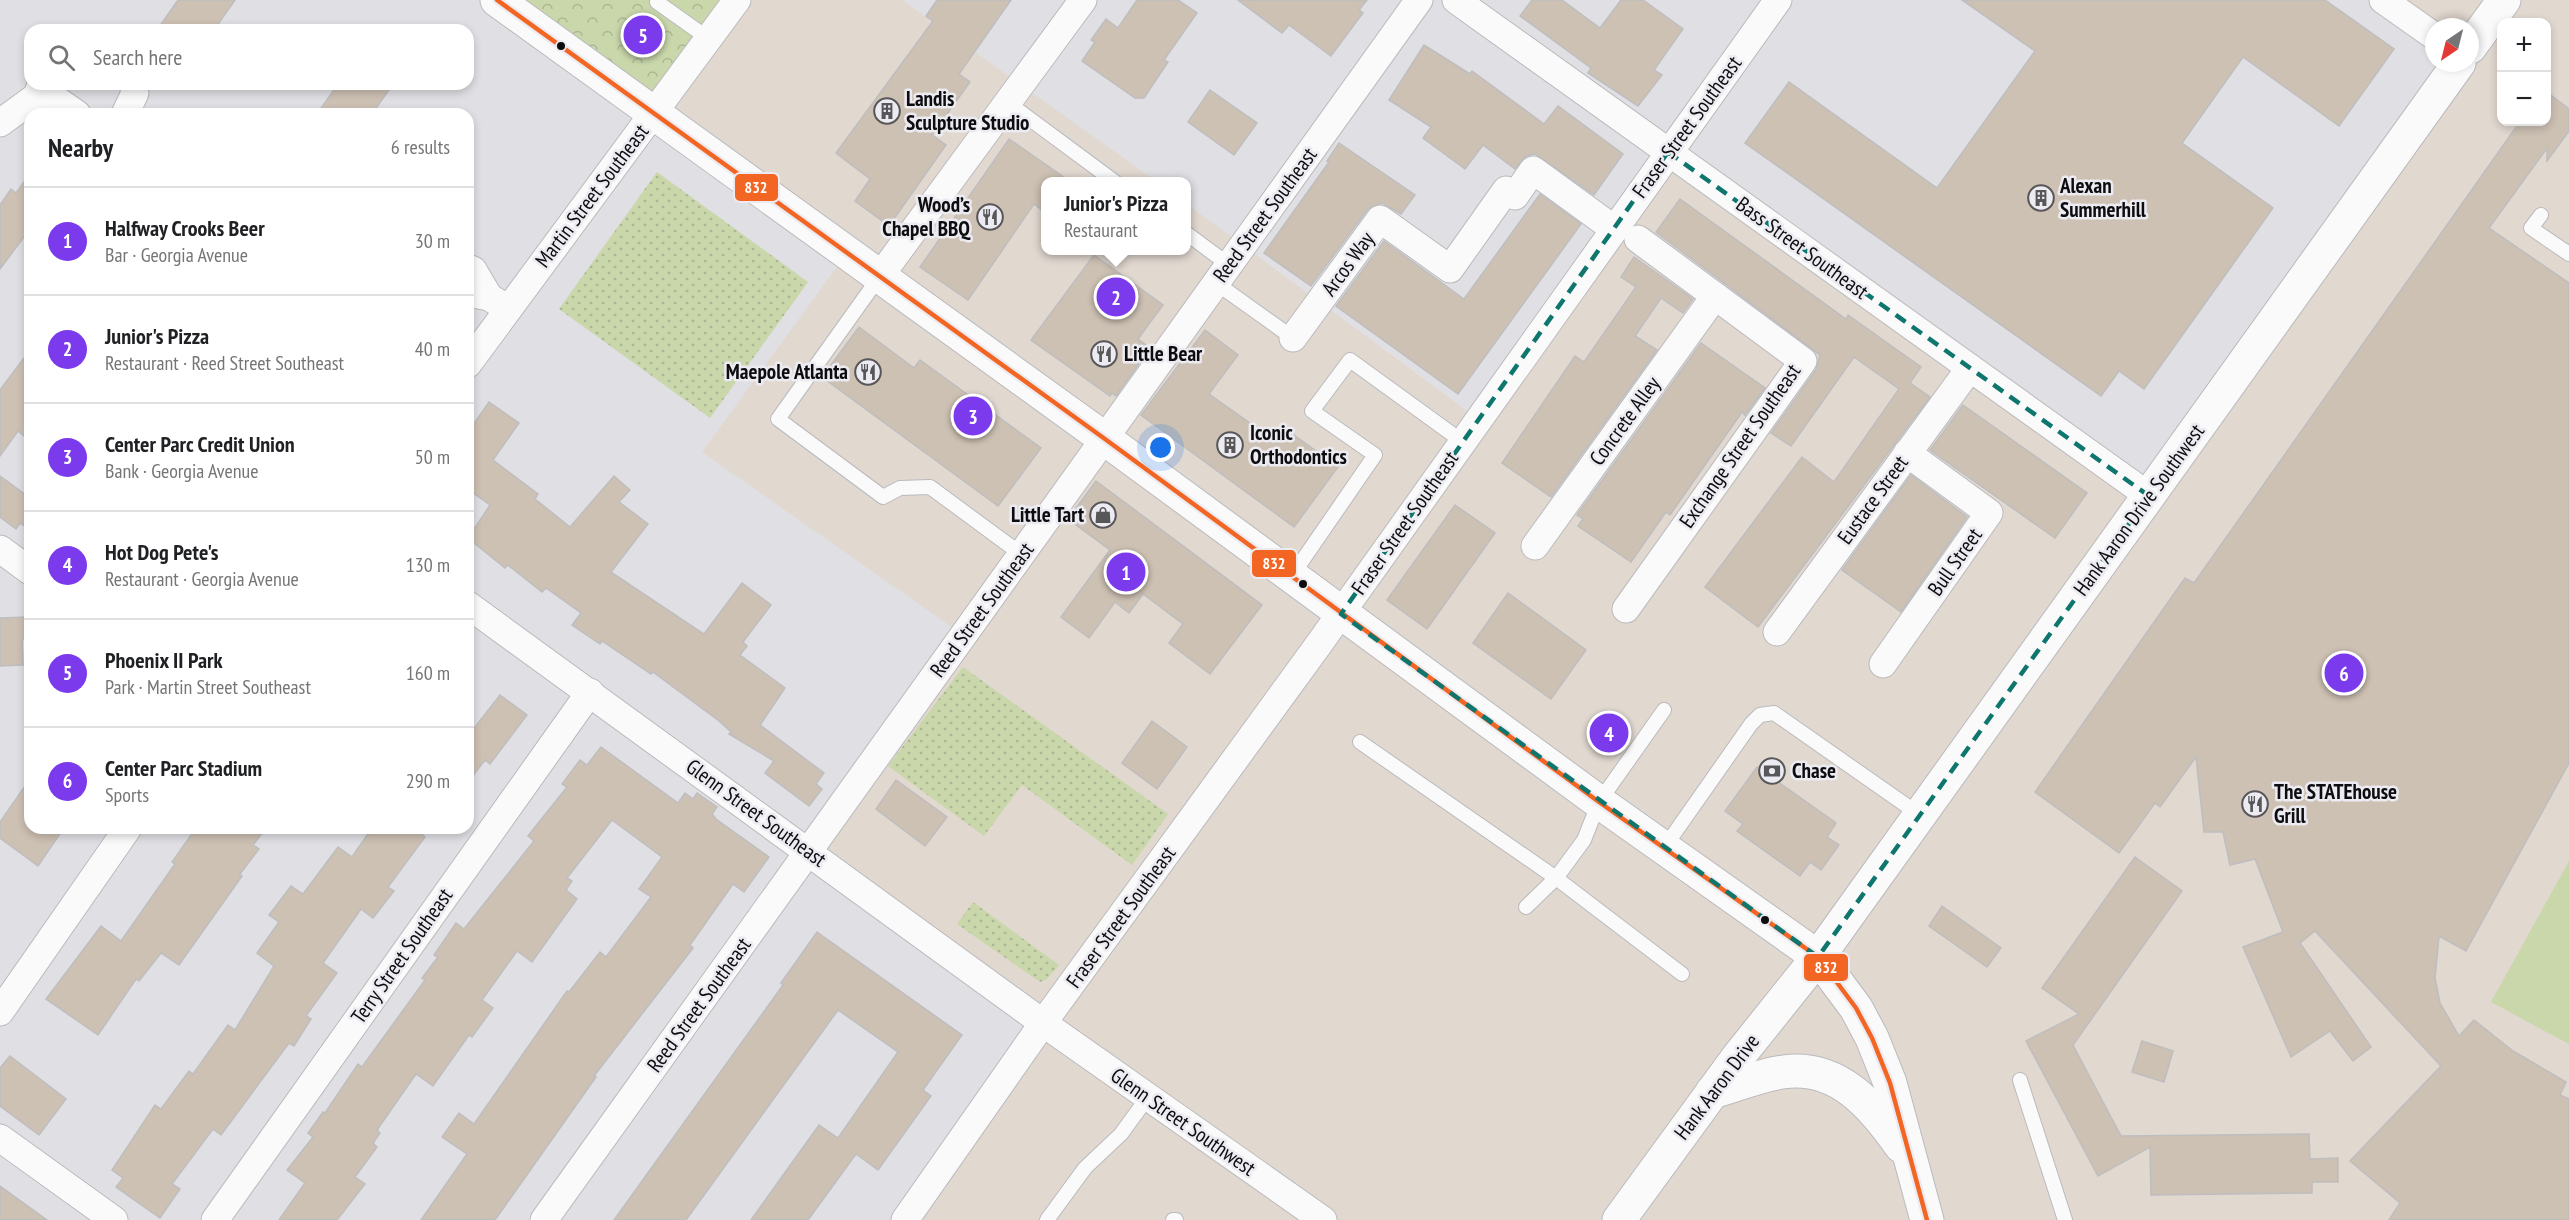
<!DOCTYPE html>
<meta charset="utf-8">
<style>
:root{--surface:#fff;--page:#f2f2f2;--text:#202124;--muted:#757577;--line:#e0e0e0;--accent:#7c3aed}
body{margin:0;font-family:"PT Sans Narrow",sans-serif;background:var(--page);color:var(--text)}
.controls{position:absolute;right:18px;top:18px;display:grid;overflow:hidden;border-radius:12px;box-shadow:0 3px 9px #0003}
.controls button{width:54px;height:54px;display:grid;place-items:center;padding:0;border:0;border-bottom:2px solid var(--line);background:var(--surface);color:var(--text);font:30px sans-serif}
.compass{position:absolute;left:2425px;top:18px;width:54px;height:54px;border-radius:50%;background:var(--surface);box-shadow:0 3px 9px #0003;rotate:215deg}
.you{position:absolute;left:1161px;top:448px;width:21px;height:21px;margin:-15px;border:4px solid #fff;border-radius:50%;background:#1a73e8;box-shadow:0 0 0 9px #1a73e833}
.badge{display:grid;place-items:center;width:39px;height:39px;border-radius:50%;background:var(--accent);color:#fff;font-size:20px;font-weight:700}
.pin{position:absolute;translate:-50% -50%;border:3px solid #fff;box-shadow:0 2px 6px #0006}
.popup{position:absolute;left:1041px;top:177px;width:150px;height:78px;box-sizing:border-box;display:grid;place-content:center;border-radius:12px;background:var(--surface);filter:drop-shadow(0 2px 4px #0005);font-size:20px;white-space:nowrap;color:var(--muted)}
.popup b{font-size:22px;color:var(--text)}
.popup::after{content:'';position:absolute;left:50%;top:100%;margin-left:-12px;border:12px solid transparent;border-top-color:var(--surface)}
.list{margin:0;padding:0;list-style:none}
h2{display:flex;justify-content:space-between;align-items:center;height:78px;margin:0;padding:0 24px;font-size:26px}
h2 small{font-size:20px;font-weight:400;color:var(--muted)}
.list li{display:grid;grid-template-columns:39px 1fr auto;gap:18px;align-items:center;box-sizing:border-box;height:108px;padding:0 24px;border-top:2px solid var(--line)}
.list b{display:block;font-size:22px;white-space:nowrap}
.list p{margin:0;font-size:20px;white-space:nowrap;color:var(--muted)}
.list em{font-size:20px;font-style:normal;color:var(--muted)}
.icon{flex:none;width:33px;height:33px;fill:none;stroke:currentColor;stroke-width:2;stroke-linecap:round;stroke-linejoin:round}
.map{position:relative;flex:none;width:2569px;height:1220px;overflow:hidden}
.search{position:absolute;background:var(--surface);box-shadow:0 3px 9px #0003;left:24px;top:24px;width:450px;height:66px;display:flex;align-items:center;gap:15px;box-sizing:border-box;padding:0 21px;border-radius:18px;color:var(--muted);font-size:22px}
.panel{position:absolute;background:var(--surface);box-shadow:0 3px 9px #0003;left:24px;top:108px;width:450px;height:726px;border-radius:18px}
.map>svg:first-child{display:block}
</style>
<div class="map">
<svg width="2569" height="1220" viewBox="0 0 2569 1220">
<defs>
<pattern id="grass-dots" width="8" height="8" patternUnits="userSpaceOnUse" patternTransform="scale(1.5)"><rect width="8" height="8" fill="#c9d7ab"/><path d="M2 2h.1M6 6h.1" fill="none" stroke="#abb792" stroke-width="1.8" stroke-linecap="round"/></pattern>
<pattern id="forest-crowns" width="20" height="18" patternUnits="userSpaceOnUse" patternTransform="scale(1.5)"><rect width="20" height="18" fill="#c9d7ab"/><path d="M2 6a3 3 0 1 1 6 0M12 15a3 3 0 1 1 6 0" fill="none" stroke="#abb792"/></pattern>
</defs>
<rect width="100%" height="100%" fill="#e0dfe3"/>
<path fill="#e1d8d0" fill-rule="evenodd" d="M742 0H902L1156 181 1046 182V250H1186L1187 204 1478 419 1668 152 2149 496 2470 27H2434L2382 0H2569V1220H911L1050 1020 807 846 963 635 702 452 847 253 654 113ZM2502 22H2546V122H2502Z"/>
<g fill="url(#grass-dots)">
<polygon points="657,172 808,282 710,418 559,309"/>
<polygon points="963,667 1168,814 1132,865 1022,785 984,836 888,766"/>
<polygon points="973,902 1059,965 1047,979 1040,982 957,924"/>
</g>
<polygon fill="url(#forest-crowns)" points="508,0 743,0 659,111"/>
<polygon fill="#c9d7ab" points="2569,861 2569,1044 2491,1002"/>
<g fill="#cdc1b3" stroke="#bebdbf" stroke-width="1.5">
<polygon points="178,0 235,0 214,30 157,30"/>
<polygon points="937,0 1011,0 959,74 970,82 932,135 946,145 889,226 855,201 870,179 836,153 933,21 926,16"/>
<polygon points="1137,0 1178,0 1197,13 1164,60 1168,62 1144,98 1135,98 1082,61 1095,42 1091,40 1106,19 1118,28"/>
<polygon points="1238,0 1367,0 1359,10 1363,13 1331,56 1289,25 1282,33"/>
<polygon points="1532,0 1562,0 1600,28 1621,0 1643,0 1683,29 1654,70 1662,75 1638,106 1588,73 1591,68 1520,16"/>
<polygon points="1962,0 2325,0 2394,49 2339,126 2243,57 2182,143 2273,208 2144,389 2119,371 2101,396 1745,143 1789,82 1937,188 2035,51"/>
<polygon points="1424,45 1470,74 1472,71 1544,124 1558,106 1623,154 1594,195 1535,154 1526,156 1515,169 1483,145 1465,169 1423,138 1431,127 1389,100"/>
<polygon points="338,84 393,84 372,114 317,114"/>
<polygon points="1210,90 1257,123 1234,155 1188,122"/>
<polygon points="2547,92 2569,109 2569,131 2547,161 2547,148 2489,228 2569,283 2569,763 2466,951 2439,936 2435,978 2440,1003 2459,1036 2474,1020 2513,1051 2566,1082 2560,1095 2569,1099 2569,1220 2389,1220 2400,1203 2350,1161 2441,1066 2315,931 2300,943 2371,1047 2353,1061 2330,1031 2291,1057 2243,947 2283,932 2255,859 2230,865 2223,832 2204,832 2196,757 2160,807 2155,803 2119,853 2035,792 2185,578 2194,583 2519,123 2517,122 2547,122"/>
<polygon points="1009,139 1071,182 1046,182 1046,213 1034,204 968,300 920,267"/>
<polygon points="1339,143 1415,195 1401,214 1382,203 1368,209 1311,286 1264,253 1329,162 1327,161"/>
<polygon points="30,174 30,229 0,269 0,205 11,189 16,193"/>
<polygon points="1540,194 1581,224 1458,394 1336,306 1384,241 1464,299"/>
<polygon points="1680,199 1846,319 1848,315 1921,367 1910,383 1930,397 1758,627 1705,587 1802,457 1834,482 1899,389 1854,357 1791,446 1771,433 1816,370 1820,355 1656,232"/>
<polygon points="1094,255 1163,305 1138,339 1150,348 1116,396 1112,393 1110,396 1031,340"/>
<polygon points="1634,257 1693,299 1683,313 1661,298 1635,336 1657,350 1551,497 1502,463 1575,356 1584,362 1636,287 1621,277"/>
<polygon points="859,327 914,368 920,360 1041,448 998,506 822,377"/>
<polygon points="1205,330 1238,355 1209,394 1278,443 1287,430 1338,467 1294,527 1141,415"/>
<polygon points="1701,343 1765,388 1745,415 1742,412 1670,515 1666,512 1631,562 1578,526 1583,519 1577,515"/>
<polygon points="30,350 30,441 18,431 0,456 0,390"/>
<polygon points="489,402 519,423 493,460 538,494 535,499 570,527 614,476 630,490 619,502 648,524 611,572 704,634 742,583 771,605 743,642 747,646 740,655 785,688 760,725 824,773 816,784 822,789 809,806 765,773 774,761 729,734 731,732 719,721 653,672 651,674 602,641 600,644 572,625 581,613 546,588 542,592 508,565 505,568 468,538 490,505 470,491 468,494 468,432"/>
<polygon points="1963,405 2087,493 2055,538 1930,450"/>
<polygon points="1911,475 1967,517 1901,612 1842,570"/>
<polygon points="0,476 30,498 30,530 20,523 16,529 0,517"/>
<polygon points="1096,481 1262,605 1210,674 1169,643 1183,624 1143,594 1129,613 1115,602 1089,638 1061,617 1110,550 1068,519"/>
<polygon points="1455,505 1495,533 1427,629 1387,600"/>
<polygon points="1508,593 1586,650 1551,699 1473,643"/>
<polygon points="28,617 28,639 22,639 23,665 0,666 0,618"/>
<polygon points="500,695 527,715 490,764 485,760 468,782 468,736"/>
<polygon points="1152,721 1187,747 1157,789 1122,763"/>
<polygon points="601,747 678,803 685,793 693,799 697,793 717,807 712,814 716,819 769,857 744,892 733,884 690,945 693,948 594,1076 596,1077 495,1220 421,1220 467,1154 442,1137 459,1113 474,1124 567,991 569,992 600,952 606,957 651,897 639,889 662,857 612,820 567,878 572,881 566,890 577,899 532,962 517,951 482,1000 493,1008 472,1037 469,1035 433,1086 416,1074 377,1130 380,1133 373,1143 377,1147 355,1177 365,1184 337,1220 279,1220 305,1183 287,1170 313,1137 308,1133 323,1112 325,1113 358,1064 362,1067 425,980 422,978 438,957 434,955 456,923 464,929 534,841 528,836 567,787 562,784 580,760 587,765"/>
<polygon points="1757,767 1836,823 1827,837 1839,845 1821,870 1810,862 1800,876 1737,831 1743,824 1725,811"/>
<polygon points="30,779 30,828 64,828 38,866 0,838 0,822"/>
<polygon points="896,780 947,817 925,846 876,809"/>
<polygon points="196,828 266,828 253,845 259,849 240,874 242,876 179,965 161,953 139,981 136,979 98,1035 46,999 101,926 121,941 175,864 172,862"/>
<polygon points="372,828 413,828 425,837 388,887 394,891 373,918 361,909 323,963 337,973 306,1016 311,1019 294,1046 289,1043 221,1135 213,1129 172,1184 180,1189 160,1218 116,1187 123,1178 112,1170 155,1105 161,1109 189,1071 193,1074 228,1025 235,1030 274,966 257,953 279,922 269,915 291,886 303,894 338,847 352,857"/>
<polygon points="2135,857 2182,891 2073,1045 2121,1136 2309,1134 2310,1159 2338,1158 2338,1182 2312,1182 2312,1193 2151,1195 2150,1147 2098,1176 2026,1041 2079,1014 2042,988"/>
<polygon points="1942,906 2001,948 1987,967 1929,926"/>
<polygon points="817,932 962,1035 923,1090 931,1096 878,1170 856,1154 808,1220 751,1220 819,1125 838,1138 898,1052 838,1010 686,1220 614,1220 783,985 781,983"/>
<polygon points="2142,1041 2173,1051 2164,1082 2132,1072"/>
<polygon points="10,1056 66,1099 39,1135 0,1106 0,1068"/>
<polygon points="0,1186 47,1220 0,1220"/>
</g>
<g fill="none" stroke-linecap="round" stroke-linejoin="round">
<g stroke="#bababd" stroke-width="16">
<g id="lane">
<polyline points="658,0 657,2 709,39"/>
<polyline points="1007,102 1115,182"/>
<polyline points="2541,215 2531,228 2569,254"/>
<polyline points="1186,233 1229,265"/>
<polyline points="880,276 778,419 883,497 900,488 930,487 1021,554"/>
<polyline points="1216,283 1293,338"/>
<polyline points="1291,577 1375,455 1312,411 1350,360 1463,442"/>
<polyline points="1360,742 1556,878 1682,974"/>
<polyline points="1664,848 1751,724 1760,715 1774,713 1920,815"/>
<polyline points="1526,907 1556,878 1584,840 1599,802 1664,710"/>
<polyline points="2020,1080 2065,1220"/>
<polyline points="1047,1220 1085,1168 1121,1134 1148,1097"/>
<polyline points="1173,1220 1176,1220"/>
</g>
</g>
<g stroke="#bababd" stroke-width="29">
<g id="street">
<polyline points="1456,0 2149,496"/>
<polyline points="2383,0 2434,36"/>
<polyline points="37,96 54,98 77,114"/>
<polyline points="125,114 135,93 133,84"/>
<polyline points="0,123 37,96 41,84"/>
<polyline points="468,268 473,270 489,297"/>
<polyline points="880,276 1083,0"/>
<polyline points="468,293 489,297 508,309"/>
<polyline points="1293,338 1380,219 1450,269 1506,190 1515,196 1533,170 1614,229"/>
<polyline points="468,364 737,0"/>
<polyline points="1535,546 1715,296"/>
<polyline points="0,549 30,571"/>
<polyline points="468,605 1043,1023 1323,1220"/>
<polyline points="1626,609 1803,361 1638,239"/>
<polyline points="1777,632 1970,368"/>
<polyline points="1883,664 1989,513 1907,453"/>
<polyline points="0,1012 128,828"/>
<polyline points="0,1138 114,1220"/>
<polyline points="215,1220 590,692"/>
<polyline points="544,1220 1419,0"/>
<polyline points="905,1220 1043,1023 1319,644 1778,0"/>
</g>
</g>
<g stroke="#bababd" stroke-width="35">
<g id="secondary">
<polyline points="497,0 1105,439 1599,802 1818,957 1856,1008 1872,1038 1890,1083 1927,1220"/>
<polyline points="2470,47 2504,0"/>
<path d="M1712 1092C1735 1086 1760 1075 1783 1072 1838 1064 1873 1106 1901 1146"/>
<polyline points="1619,1220 1738,1057 1818,957 2459,63"/>
</g>
</g>
<use href="#lane" stroke="#fafafb" stroke-width="14"/>
<use href="#street" stroke="#fafafb" stroke-width="27"/>
<use href="#secondary" stroke="#fafafb" stroke-width="33"/>
<g stroke="#ecebf1" stroke-width="9">
<polyline id="bus-1" points="497,0 1105,439 1599,802 1818,957 1856,1008 1872,1038 1890,1083 1927,1220"/>
</g>
<use href="#bus-1" stroke="#f26522" stroke-width="4.5"/>
</g>
<path fill="none" stroke="#0f766e" stroke-width="4.5" stroke-dasharray="12 8" stroke-linejoin="round" d="M1668 152 2149 496 1818 957 1341 614Z"/>
<defs>
<g id="building-ring" transform="scale(1.35)"><circle r="9.5" fill="#ecebf1" stroke="#575659" stroke-width="1.5"/><path d="M-4-6H4V6H1V3H-1V6H-4ZM-2.5-4.3h1.7v1.8h-1.7ZM.8-4.3h1.7v1.8H.8ZM-2.5-1h1.7V.8h-1.7ZM.8-1h1.7V.8H.8Z" fill="#575659"/></g>
<g id="restaurant-ring" transform="scale(1.35)"><circle r="9.5" fill="#ecebf1" stroke="#575659" stroke-width="1.5"/><path d="M-5-6h1v4h1v-4h1v4h1v-4h1v5L-1.5 .5V6h-2V.5L-5-1ZM5-6V6H3V1.5H1.5Q1.5-4 5-6Z" fill="#575659"/></g>
<g id="shop-ring" transform="scale(1.35)"><circle r="9.5" fill="#ecebf1" stroke="#575659" stroke-width="1.5"/><path d="M-5-2.5h2.3a2.7 3.5 0 0 1 5.4 0H5L5.5 6h-11ZM-1.5-2.5h3a1.5 2.3 0 0 0-3 0Z" fill="#575659"/></g>
<g id="bank-ring" transform="scale(1.35)"><circle r="9.5" fill="#ecebf1" stroke="#575659" stroke-width="1.5"/><path d="M-6-4H6V4H-6ZM0-2.3a2.3 2.3 0 1 0 0 4.6a2.3 2.3 0 1 0 0-4.6Z" fill="#575659"/></g>
</defs>
<g fill-rule="evenodd">
<use href="#building-ring" x="887" y="111"/>
<use href="#building-ring" x="2041" y="198"/>
<use href="#restaurant-ring" x="990" y="217"/>
<use href="#restaurant-ring" x="1104" y="354"/>
<use href="#restaurant-ring" x="868" y="372"/>
<use href="#building-ring" x="1230" y="445"/>
<use href="#shop-ring" x="1103" y="515"/>
<use href="#bank-ring" x="1772" y="771"/>
<use href="#restaurant-ring" x="2255" y="804"/>
</g>
<g fill="#0d0c0e" stroke="#ecebf1" stroke-width="2">
<circle cx="561" cy="46" r="5"/>
<circle cx="1303" cy="584" r="5"/>
<circle cx="1765" cy="920" r="5"/>
</g>
<g text-anchor="middle" stroke-width="5" stroke-linejoin="round" paint-order="stroke">
<g font-size="21" font-weight="bold" fill="#0d0c0e" stroke="#ecebf1" text-anchor="start">
<text x="906" y="106">Landis<tspan x="906" dy="24">Sculpture Studio</tspan></text>
<text x="2060" y="193">Alexan<tspan x="2060" dy="24">Summerhill</tspan></text>
<text x="970" y="212" text-anchor="end">Wood’s<tspan x="970" dy="24">Chapel BBQ</tspan></text>
<text x="1124" y="361">Little Bear</text>
<text x="848" y="379" text-anchor="end">Maepole Atlanta</text>
<text x="1250" y="440">Iconic<tspan x="1250" dy="24">Orthodontics</tspan></text>
<text x="1084" y="522" text-anchor="end">Little Tart</text>
<text x="1792" y="778">Chase</text>
<text x="2274" y="799">The STATEhouse<tspan x="2274" dy="24">Grill</tspan></text>
</g>
<g font-size="21" fill="#0d0c0e" stroke="#ecebf1">
<text transform="translate(1687 127) rotate(-54)" y="7">Fraser Street Southeast</text>
<text transform="translate(592 196) rotate(-53)" y="7">Martin Street Southeast</text>
<text transform="translate(1265 215) rotate(-54)" y="7">Reed Street Southeast</text>
<text transform="translate(1802 248) rotate(36)" y="7">Bass Street Southeast</text>
<text transform="translate(1348 264) rotate(-54)" y="7">Arcos Way</text>
<text transform="translate(1625 421) rotate(-54)" y="7">Concrete Alley</text>
<text transform="translate(1740 446) rotate(-55)" y="7">Exchange Street Southeast</text>
<text transform="translate(1873 500) rotate(-54)" y="7">Eustace Street</text>
<text transform="translate(2139 510) rotate(-54)" y="7">Hank Aaron Drive Southwest</text>
<text transform="translate(1405 523) rotate(-55)" y="7">Fraser Street Southeast</text>
<text transform="translate(1955 562) rotate(-55)" y="7">Bull Street</text>
<text transform="translate(982 610) rotate(-54)" y="7">Reed Street Southeast</text>
<text transform="translate(756 813) rotate(36)" y="7">Glenn Street Southeast</text>
<text transform="translate(1121 917) rotate(-54)" y="7">Fraser Street Southeast</text>
<text transform="translate(402 956) rotate(-55)" y="7">Terry Street Southeast</text>
<text transform="translate(699 1005) rotate(-54)" y="7">Reed Street Southeast</text>
<text transform="translate(1717 1087) rotate(-53)" y="7">Hank Aaron Drive</text>
<text transform="translate(1183 1122) rotate(35)" y="7">Glenn Street Southwest</text>
</g>
</g>
<g stroke="#ecebf1" stroke-width="2">
<rect x="734" y="173" width="45" height="29" rx="6" fill="#f26522"/>
<rect x="1251" y="549" width="46" height="29" rx="6" fill="#f26522"/>
<rect x="1803" y="953" width="46" height="29" rx="6" fill="#f26522"/>
</g>
<g font-size="16" text-anchor="middle" font-weight="bold" fill="#fff">
<text x="756" y="193">832</text>
<text x="1274" y="569">832</text>
<text x="1826" y="973">832</text>
</g>
</svg>
<div class="controls">
<button>+</button>
<button>−</button>
</div>
<svg class="compass" viewBox="-18 -18 36 36"><path d="M0-13l5 13h-10z" fill="#e53935"/><path d="M0 13l5-13h-10z" fill="#757577"/></svg>
<div class="you"></div>
<div class="pin badge" style="left:1126px;top:572px">1</div>
<div class="pin badge" style="left:1116px;top:297px">2</div>
<div class="popup"><b>Junior's Pizza</b>Restaurant</div>
<div class="pin badge" style="left:973px;top:416px">3</div>
<div class="pin badge" style="left:1609px;top:733px">4</div>
<div class="pin badge" style="left:643px;top:35px">5</div>
<div class="pin badge" style="left:2344px;top:673px">6</div>
<div class="search"><svg class="icon" aria-label="search" viewBox="0 0 24 24"><circle cx="10" cy="10" r="6"/><path d="M15 15l6 6"/></svg>Search here</div>
<section class="panel">
<h2>Nearby<small>6 results</small></h2>
<ul class="list">
<li><span class="badge">1</span><div><b>Halfway Crooks Beer</b><p>Bar · Georgia Avenue</p></div><em>30 m</em></li>
<li><span class="badge">2</span><div><b>Junior's Pizza</b><p>Restaurant · Reed Street Southeast</p></div><em>40 m</em></li>
<li><span class="badge">3</span><div><b>Center Parc Credit Union</b><p>Bank · Georgia Avenue</p></div><em>50 m</em></li>
<li><span class="badge">4</span><div><b>Hot Dog Pete's</b><p>Restaurant · Georgia Avenue</p></div><em>130 m</em></li>
<li><span class="badge">5</span><div><b>Phoenix II Park</b><p>Park · Martin Street Southeast</p></div><em>160 m</em></li>
<li><span class="badge">6</span><div><b>Center Parc Stadium</b><p>Sports</p></div><em>290 m</em></li>
</ul>
</section>
</div>
